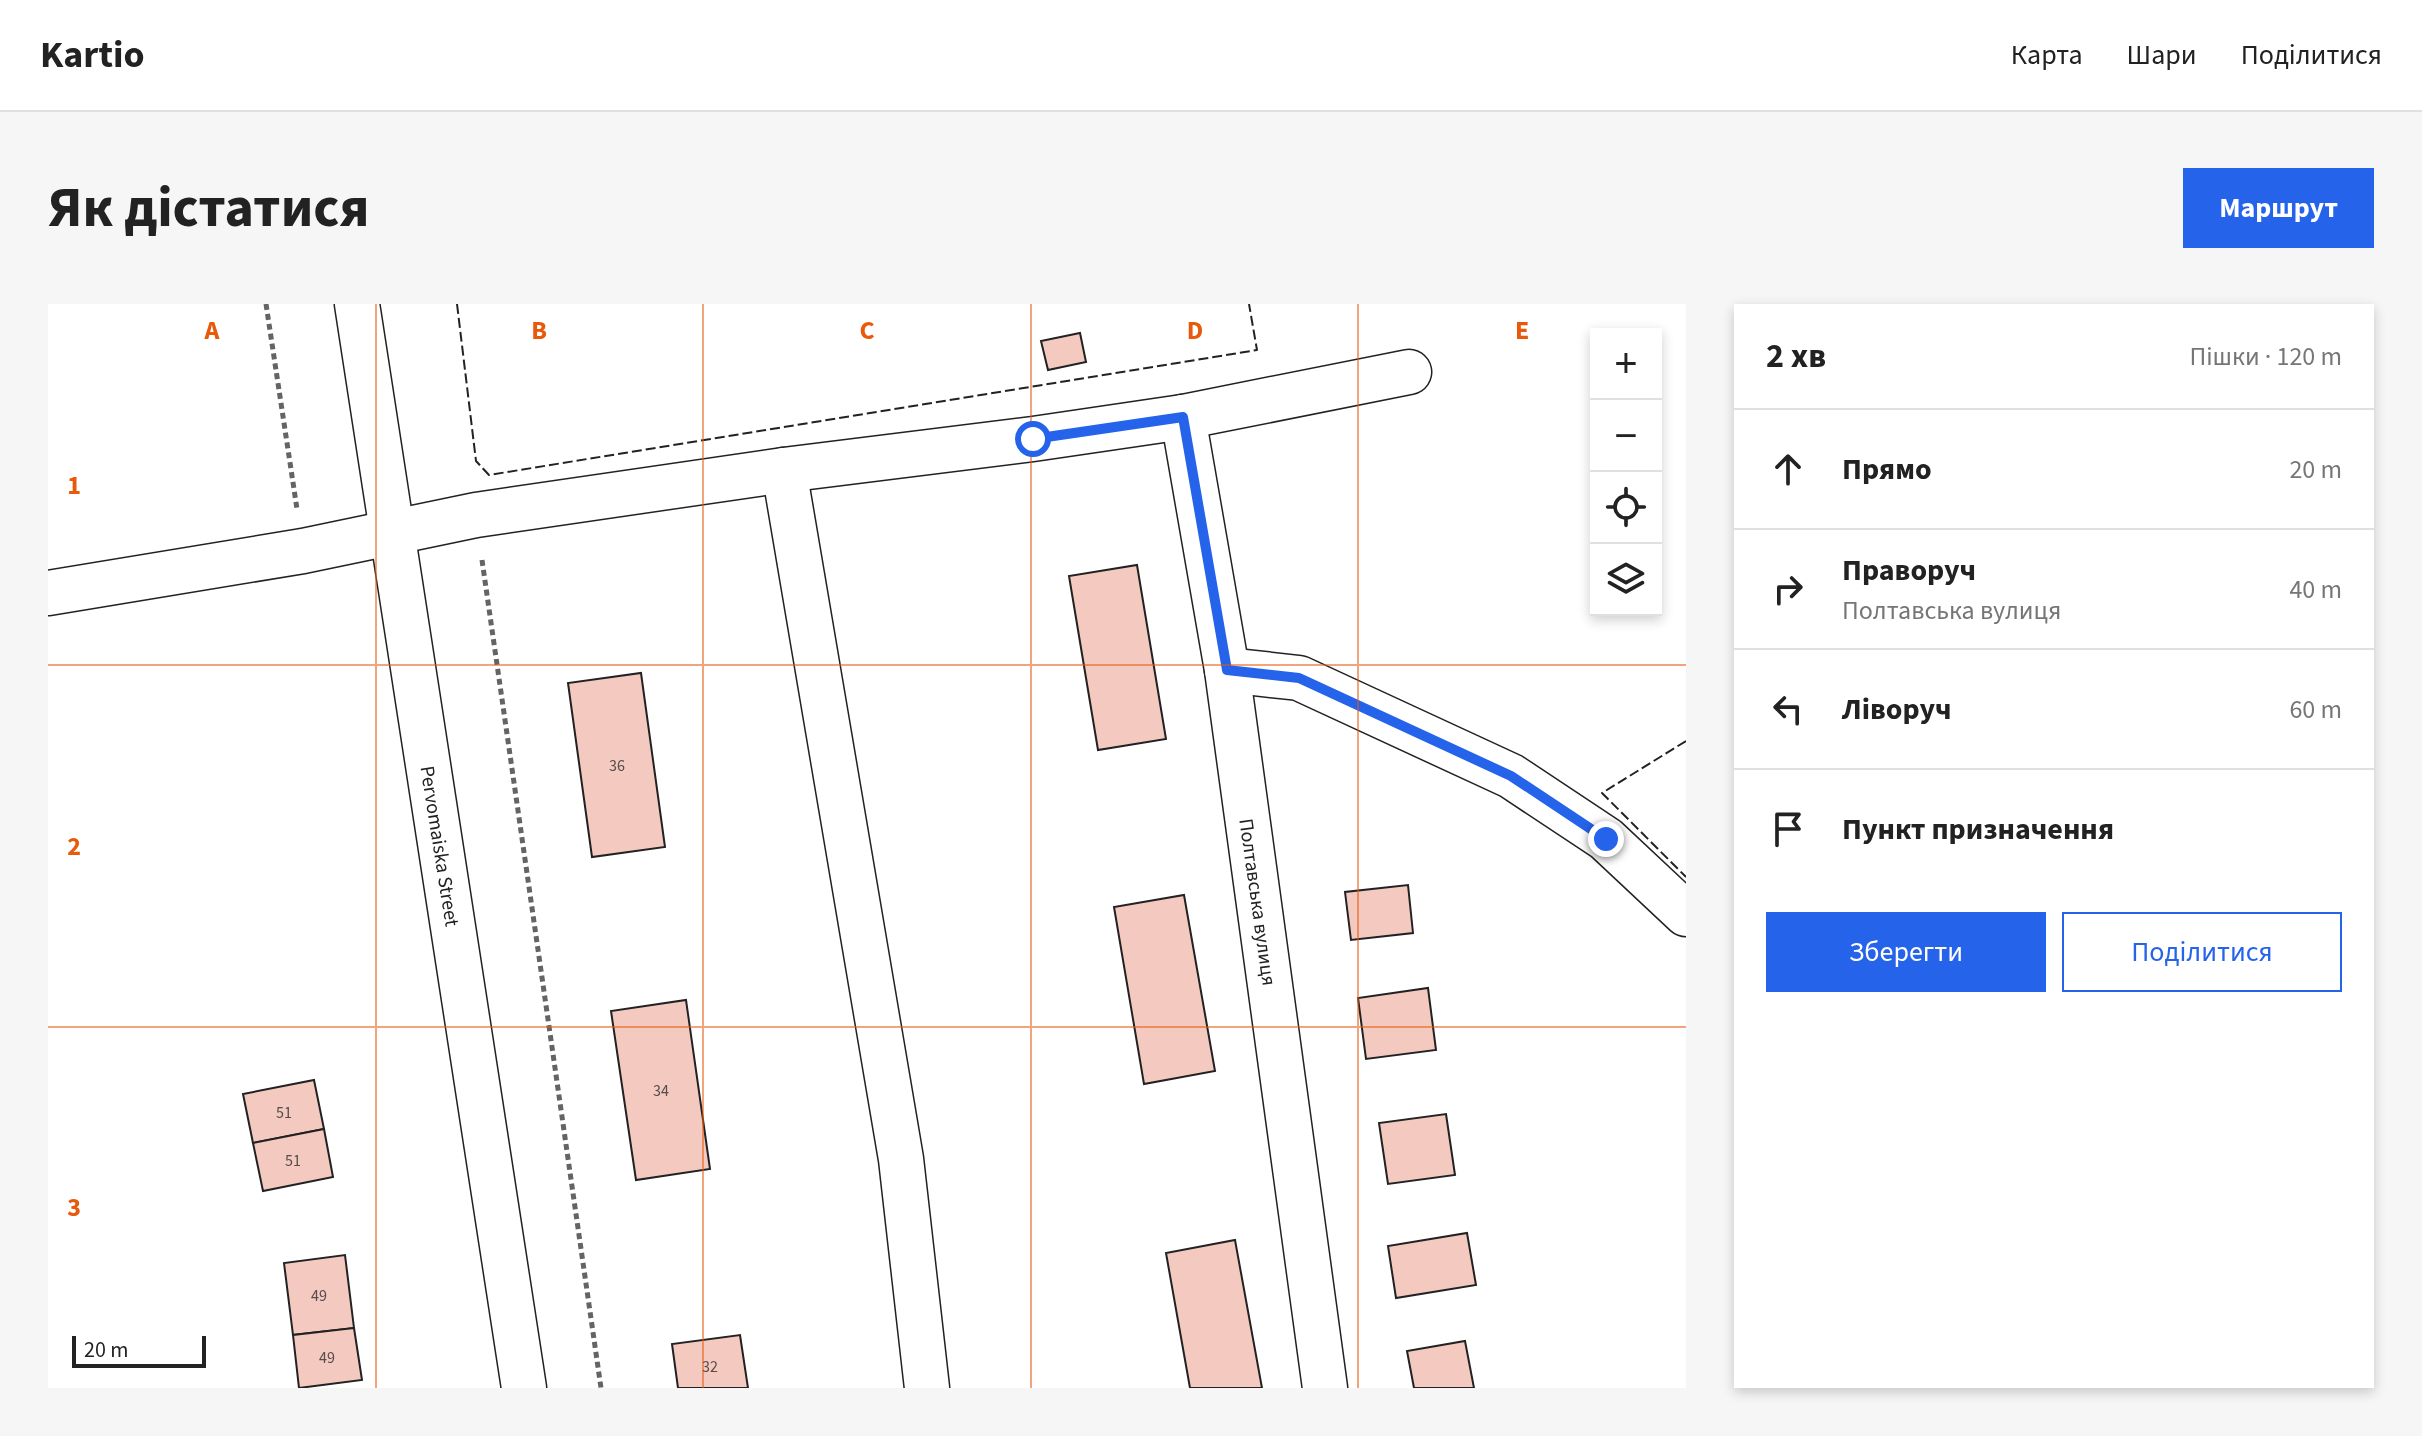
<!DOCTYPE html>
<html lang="uk">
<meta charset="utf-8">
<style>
:root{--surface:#fff;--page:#f6f6f6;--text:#222;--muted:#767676;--line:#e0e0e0;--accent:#2563eb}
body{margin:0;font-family:"Source Sans 3",sans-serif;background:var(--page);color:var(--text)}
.controls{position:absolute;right:24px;top:24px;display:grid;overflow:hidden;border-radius:0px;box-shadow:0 4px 12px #0003}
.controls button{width:72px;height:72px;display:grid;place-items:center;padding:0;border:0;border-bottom:2px solid var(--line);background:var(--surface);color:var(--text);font:40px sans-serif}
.scale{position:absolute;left:24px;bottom:20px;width:134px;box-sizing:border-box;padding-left:8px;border:4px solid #222;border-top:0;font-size:22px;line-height:28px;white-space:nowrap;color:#222;-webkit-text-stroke:6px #fff;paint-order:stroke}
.stop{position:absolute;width:24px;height:24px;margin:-18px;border:6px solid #2563eb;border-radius:50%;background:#fff}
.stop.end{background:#2563eb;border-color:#fff;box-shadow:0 2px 8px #0008}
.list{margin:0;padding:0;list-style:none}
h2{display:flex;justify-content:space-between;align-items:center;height:104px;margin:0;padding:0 32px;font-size:34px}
h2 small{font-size:26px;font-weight:400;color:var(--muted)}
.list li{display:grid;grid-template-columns:52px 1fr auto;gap:24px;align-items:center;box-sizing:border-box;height:120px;padding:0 32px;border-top:2px solid var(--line)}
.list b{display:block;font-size:30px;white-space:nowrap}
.list p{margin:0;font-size:26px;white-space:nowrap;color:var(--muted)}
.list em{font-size:26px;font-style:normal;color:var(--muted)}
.actions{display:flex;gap:16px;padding:24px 32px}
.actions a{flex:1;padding:18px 0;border:2px solid var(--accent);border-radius:0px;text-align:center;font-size:28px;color:var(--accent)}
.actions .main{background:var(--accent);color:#fff}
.icon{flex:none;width:44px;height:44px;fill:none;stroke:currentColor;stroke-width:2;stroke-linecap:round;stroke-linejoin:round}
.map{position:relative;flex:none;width:1638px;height:1084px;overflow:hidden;border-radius:0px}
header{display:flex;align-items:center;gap:48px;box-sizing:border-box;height:112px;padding:0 40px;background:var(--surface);border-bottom:2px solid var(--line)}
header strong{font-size:38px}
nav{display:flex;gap:44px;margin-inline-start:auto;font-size:28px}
.intro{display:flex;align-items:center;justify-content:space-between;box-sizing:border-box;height:192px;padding:0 48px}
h1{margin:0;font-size:56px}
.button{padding:20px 36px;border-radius:0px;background:var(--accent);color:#fff;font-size:28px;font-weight:700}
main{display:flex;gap:48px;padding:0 48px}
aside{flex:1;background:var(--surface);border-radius:0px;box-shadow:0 4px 12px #0003}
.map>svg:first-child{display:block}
</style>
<header>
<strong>Kartio</strong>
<nav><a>Карта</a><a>Шари</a><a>Поділитися</a></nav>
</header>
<div class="intro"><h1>Як дістатися</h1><a class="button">Маршрут</a></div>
<main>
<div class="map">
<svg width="1638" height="1084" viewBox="0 0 1638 1084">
<rect width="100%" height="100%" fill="#fff"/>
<g fill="#f3c9c0" stroke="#222" stroke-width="2">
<polygon points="1032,29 1038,58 1000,66 993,37"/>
<polygon points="1089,261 1118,435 1050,446 1021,272"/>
<polygon points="593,369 617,543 544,553 520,379"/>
<polygon points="1360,581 1365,629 1303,636 1297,588"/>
<polygon points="1136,591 1167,767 1096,780 1066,603"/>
<polygon points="1380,684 1388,746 1318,755 1310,694"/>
<polygon points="638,696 662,865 588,876 563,707"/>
<polygon points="266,776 276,825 205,839 195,790"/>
<polygon points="1398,810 1407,871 1340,880 1331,819"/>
<polygon points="276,825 285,873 215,887 205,839"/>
<polygon points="1419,929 1428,981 1348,994 1340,942"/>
<polygon points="1187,936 1214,1084 1142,1084 1118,949"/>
<polygon points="297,951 306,1024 245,1031 236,959"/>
<polygon points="306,1024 314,1076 251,1084 245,1031"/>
<polygon points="692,1031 700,1084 630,1084 624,1040"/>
<polygon points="1417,1037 1426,1084 1366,1084 1359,1047"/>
</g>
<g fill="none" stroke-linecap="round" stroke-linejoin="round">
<g stroke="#222" stroke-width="47">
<g id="minor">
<polyline points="1135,113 1179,366 1277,1084"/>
<polyline points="736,166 853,855 879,1084"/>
<polyline points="0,289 255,247 428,211 736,166 985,135 1135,113 1361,68"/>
<polyline points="1179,366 1251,374 1463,472 1558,535 1638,610"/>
</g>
</g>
<g stroke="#222" stroke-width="47">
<polyline id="major" points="309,0 476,1084"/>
</g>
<g stroke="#646464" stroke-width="5" stroke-dasharray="6 4" stroke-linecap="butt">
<polyline points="218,0 249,205"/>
<polyline points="434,256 553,1084"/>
</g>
<use href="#minor" stroke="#fff" stroke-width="44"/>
<use href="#major" stroke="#fff" stroke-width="44"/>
<g stroke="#222" stroke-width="2" stroke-dasharray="10 4" stroke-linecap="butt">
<polyline points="409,0 428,157 441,171 1209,46 1201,0"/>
<polyline points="1638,437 1554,489 1638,573"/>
</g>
</g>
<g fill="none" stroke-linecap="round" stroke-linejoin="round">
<polyline stroke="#2563eb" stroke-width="10" points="985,135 1135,113 1179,366 1251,374 1463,472 1558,535"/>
</g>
<path fill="none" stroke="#e8590c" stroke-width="2" stroke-opacity="0.55" d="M328 0V1084M655 0V1084M983 0V1084M1310 0V1084M0 361H1638M0 723H1638"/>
<g text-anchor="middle" stroke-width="6" stroke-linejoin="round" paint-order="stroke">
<g font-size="16" fill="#564c4a">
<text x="569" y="467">36</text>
<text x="613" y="792">34</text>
<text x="236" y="814">51</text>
<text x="245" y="862">51</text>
<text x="271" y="997">49</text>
<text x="279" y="1059">49</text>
<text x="662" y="1068">32</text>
</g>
<g font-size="20" fill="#222" stroke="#fff">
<text transform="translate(392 542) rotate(81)" y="7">Pervomaiska Street</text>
<text transform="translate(1210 598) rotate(82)" y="7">Полтавська вулиця</text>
</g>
</g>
<g font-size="26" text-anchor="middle" font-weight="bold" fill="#e8590c" stroke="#fff" stroke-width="6" stroke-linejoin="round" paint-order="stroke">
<text x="164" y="35">A</text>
<text x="491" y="35">B</text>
<text x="819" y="35">C</text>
<text x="1147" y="35">D</text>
<text x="1474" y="35">E</text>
<text x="26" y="190">1</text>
<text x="26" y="551">2</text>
<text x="26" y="912">3</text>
</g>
</svg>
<div class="controls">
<button>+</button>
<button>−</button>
<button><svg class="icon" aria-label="locate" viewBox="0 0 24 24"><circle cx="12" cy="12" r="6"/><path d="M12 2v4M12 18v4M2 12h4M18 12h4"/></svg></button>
<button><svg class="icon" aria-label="layers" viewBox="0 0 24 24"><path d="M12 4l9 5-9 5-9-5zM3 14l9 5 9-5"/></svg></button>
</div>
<div class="scale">20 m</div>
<div class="stop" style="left:985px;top:135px"></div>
<div class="stop end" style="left:1558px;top:535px"></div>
</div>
<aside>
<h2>2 хв<small>Пішки · 120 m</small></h2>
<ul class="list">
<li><svg class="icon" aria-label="ahead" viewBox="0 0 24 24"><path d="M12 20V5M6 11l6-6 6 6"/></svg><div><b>Прямо</b></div><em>20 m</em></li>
<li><svg class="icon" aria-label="right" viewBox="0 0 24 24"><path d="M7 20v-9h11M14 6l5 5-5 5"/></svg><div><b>Праворуч</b><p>Полтавська вулиця</p></div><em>40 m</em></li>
<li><svg class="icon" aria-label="left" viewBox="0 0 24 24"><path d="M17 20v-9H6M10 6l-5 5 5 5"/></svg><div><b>Ліворуч</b></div><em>60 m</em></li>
<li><svg class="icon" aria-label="arrive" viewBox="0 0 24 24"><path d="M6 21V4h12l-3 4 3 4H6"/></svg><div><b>Пункт призначення</b></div></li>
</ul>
<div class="actions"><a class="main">Зберегти</a><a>Поділитися</a></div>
</aside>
</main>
